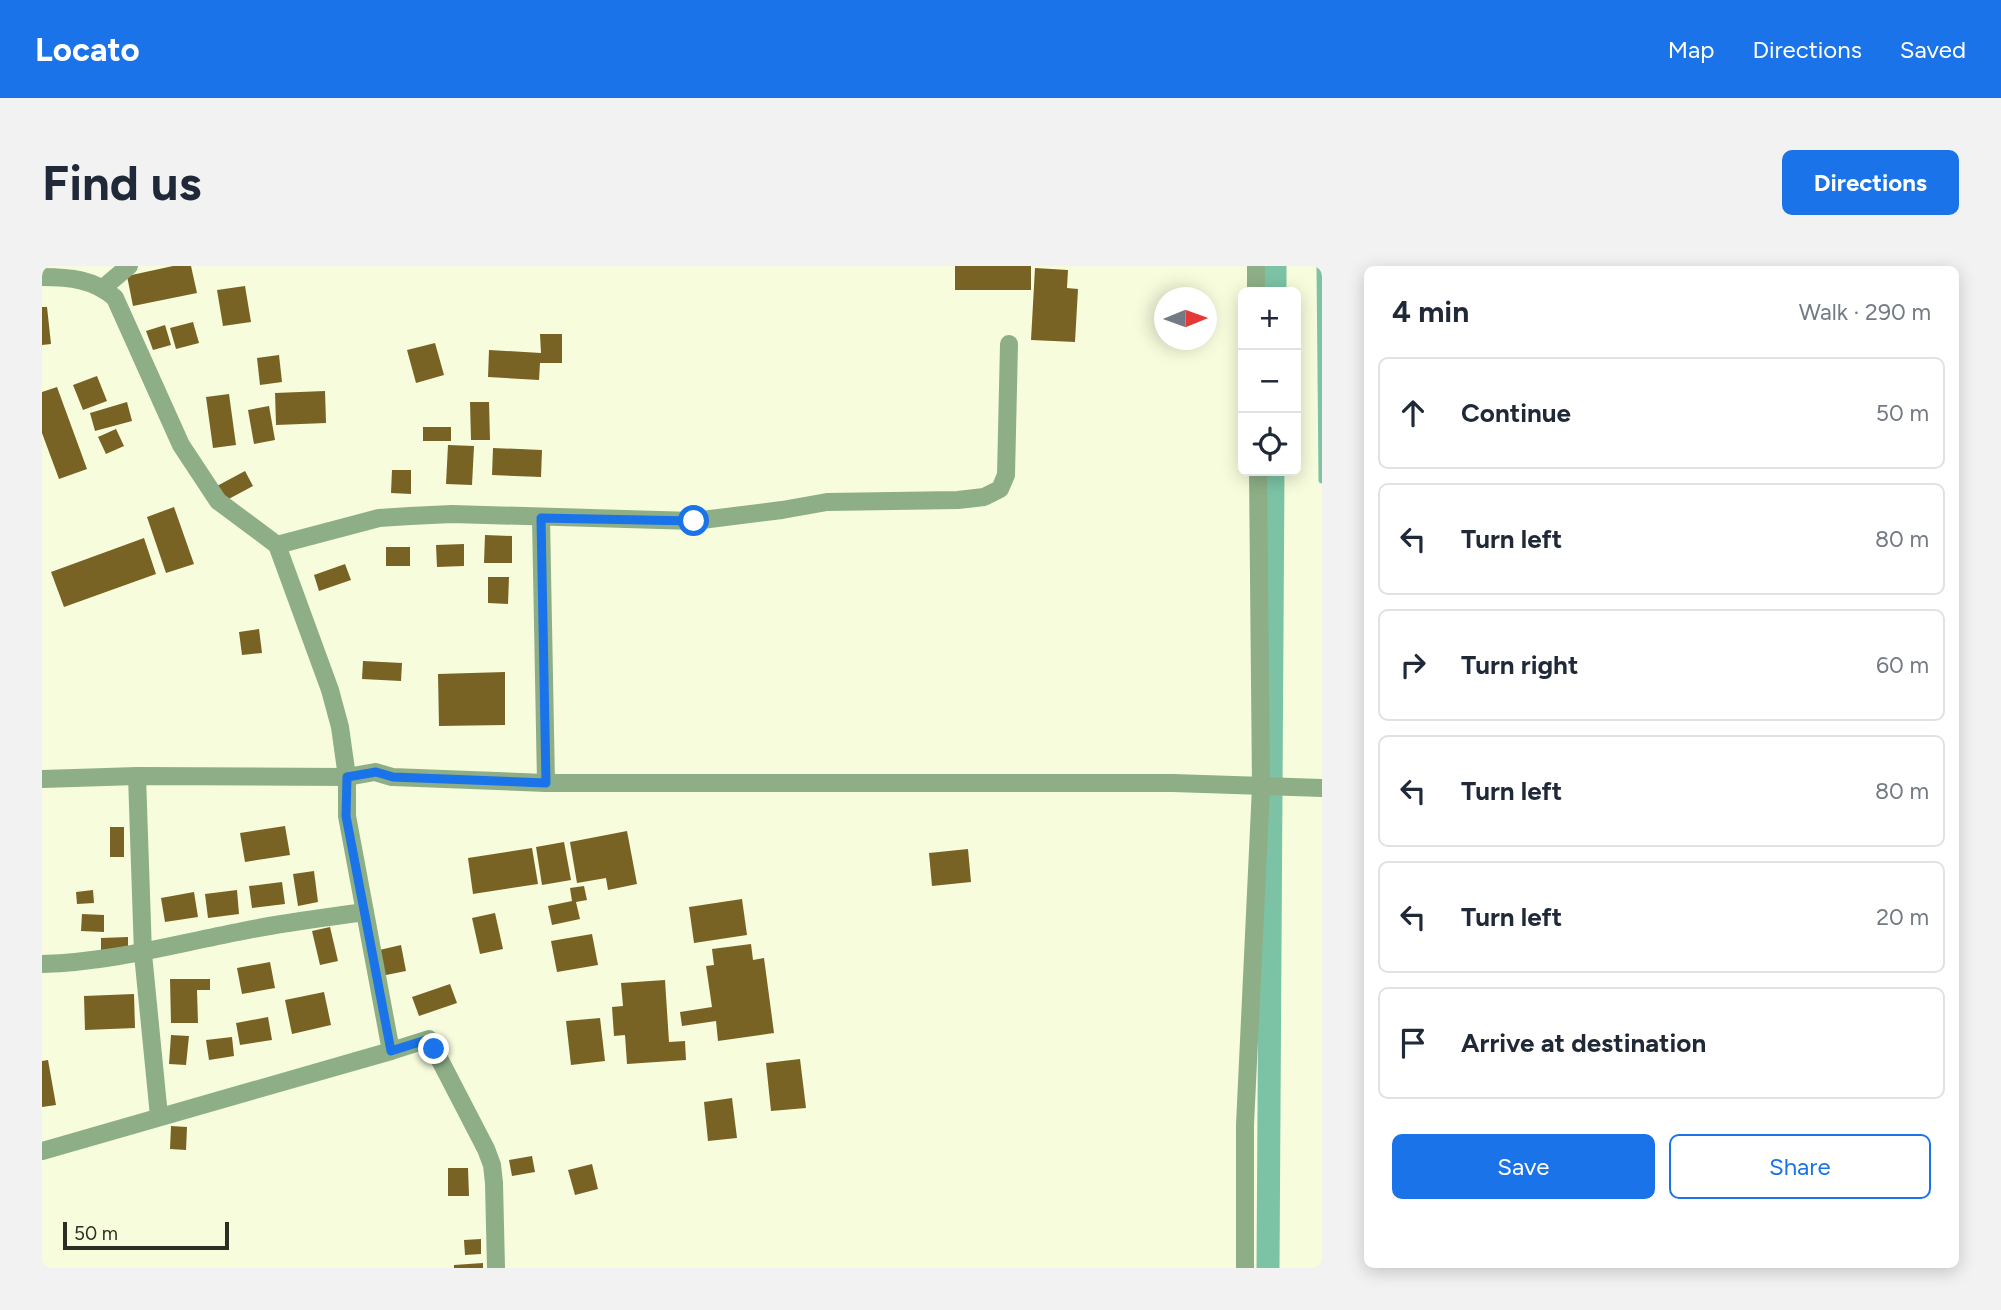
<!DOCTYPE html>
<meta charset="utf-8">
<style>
:root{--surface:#fff;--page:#f2f2f3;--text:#1f2937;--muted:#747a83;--line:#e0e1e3;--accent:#1a73e8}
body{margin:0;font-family:Figtree,sans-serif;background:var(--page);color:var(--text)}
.controls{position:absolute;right:21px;top:21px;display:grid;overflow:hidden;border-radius:10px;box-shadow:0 4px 18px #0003}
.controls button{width:63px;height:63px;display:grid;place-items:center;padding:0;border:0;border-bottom:2px solid var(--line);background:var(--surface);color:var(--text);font:35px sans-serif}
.compass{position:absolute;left:1112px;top:21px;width:63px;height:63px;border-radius:50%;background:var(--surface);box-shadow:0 4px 18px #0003;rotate:89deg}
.scale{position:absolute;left:21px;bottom:18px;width:166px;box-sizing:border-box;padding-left:7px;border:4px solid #2c2e22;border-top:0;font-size:19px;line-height:24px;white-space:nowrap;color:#2c2e22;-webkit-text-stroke:5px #f7fcdd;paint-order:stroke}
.stop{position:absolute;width:21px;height:21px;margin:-16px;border:5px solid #1a73e8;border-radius:50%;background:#fff}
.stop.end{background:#1a73e8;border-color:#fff;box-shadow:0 2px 7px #0008}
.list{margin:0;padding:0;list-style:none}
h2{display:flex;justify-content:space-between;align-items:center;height:91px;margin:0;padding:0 28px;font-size:30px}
h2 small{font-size:23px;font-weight:400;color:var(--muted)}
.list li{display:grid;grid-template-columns:46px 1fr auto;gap:21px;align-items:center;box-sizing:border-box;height:112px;margin:0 14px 14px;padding:0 14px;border:2px solid var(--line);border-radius:10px}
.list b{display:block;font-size:26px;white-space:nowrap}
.list em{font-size:23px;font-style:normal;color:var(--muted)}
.actions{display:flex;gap:14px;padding:21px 28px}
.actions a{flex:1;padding:16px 0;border:2px solid var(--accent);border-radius:10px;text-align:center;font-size:24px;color:var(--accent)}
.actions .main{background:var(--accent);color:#fff}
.icon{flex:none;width:38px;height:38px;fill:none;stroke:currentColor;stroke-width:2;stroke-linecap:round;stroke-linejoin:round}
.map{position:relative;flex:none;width:1280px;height:1002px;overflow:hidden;border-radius:10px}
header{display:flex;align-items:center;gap:42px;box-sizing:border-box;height:98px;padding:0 35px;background:var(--accent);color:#fff}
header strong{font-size:33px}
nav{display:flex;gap:38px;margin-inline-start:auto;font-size:24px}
.intro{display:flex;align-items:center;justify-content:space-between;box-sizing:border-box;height:168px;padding:0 42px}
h1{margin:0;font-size:49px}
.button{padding:18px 32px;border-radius:10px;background:var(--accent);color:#fff;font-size:24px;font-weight:700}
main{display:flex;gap:42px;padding:0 42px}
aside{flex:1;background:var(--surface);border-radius:10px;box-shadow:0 4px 18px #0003}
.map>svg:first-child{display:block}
</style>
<header>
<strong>Locato</strong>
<nav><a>Map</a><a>Directions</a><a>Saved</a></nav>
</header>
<div class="intro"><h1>Find us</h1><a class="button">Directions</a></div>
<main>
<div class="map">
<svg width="1280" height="1002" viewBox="0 0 1280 1002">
<rect width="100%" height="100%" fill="#f7fcdd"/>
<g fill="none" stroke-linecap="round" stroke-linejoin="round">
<polyline stroke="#7cc3a5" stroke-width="7" points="1278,0 1280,214"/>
<g stroke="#7cc3a5" stroke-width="23">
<polyline points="1233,26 1233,0"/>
<polyline points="1226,1002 1231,205"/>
</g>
</g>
<g fill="#786325">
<polygon points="131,0 149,0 155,27 91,40 85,10"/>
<rect x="913" y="0" width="76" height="24"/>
<polygon points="993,2 1026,4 1025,22 1036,23 1033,76 989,74"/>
<polygon points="203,20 209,56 181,60 175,24"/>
<polygon points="0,41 5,41 9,78 0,79"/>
<polygon points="151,56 157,77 134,83 128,62"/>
<polygon points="123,59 129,79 111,84 104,65"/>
<polygon points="498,68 520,68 520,97 498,97 497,114 446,111 447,84 499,87"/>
<polygon points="393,77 402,109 374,117 365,84"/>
<polygon points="237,89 240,116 218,119 215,92"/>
<polygon points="55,110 65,135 41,144 31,119"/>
<polygon points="15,121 45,203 17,213 0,167 0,126"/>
<polygon points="283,125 284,157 234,159 233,127"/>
<polygon points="187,128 194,179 171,182 164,131"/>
<polygon points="85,136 90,155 53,165 48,147"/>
<polygon points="428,136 447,136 448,174 429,174"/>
<polygon points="227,140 233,174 212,178 206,144"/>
<rect x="381" y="161" width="28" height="14"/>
<polygon points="74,163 82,180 64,188 56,171"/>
<polygon points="406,179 432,180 430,219 404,218"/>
<polygon points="451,182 500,184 499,211 450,209"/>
<polygon points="350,204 369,204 369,228 349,227"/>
<polygon points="203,205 211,220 183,235 175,220"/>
<polygon points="132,241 152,298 124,307 105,251"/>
<polygon points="443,269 470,270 470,297 442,297"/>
<polygon points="102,272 114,308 22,341 9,306"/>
<polygon points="422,278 422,300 395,301 394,279"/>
<rect x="344" y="281" width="24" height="19"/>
<polygon points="303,298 309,314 277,325 272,309"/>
<polygon points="446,311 467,311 466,338 446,337"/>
<polygon points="217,363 220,387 200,389 197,366"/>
<polygon points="321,395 360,397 359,415 320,413"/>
<polygon points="463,406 463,459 397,460 396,408"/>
<polygon points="243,560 248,589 203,596 198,567"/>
<rect x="68" y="561" width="14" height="30"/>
<polygon points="585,565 595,618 566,624 564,612 535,617 528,576"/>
<polygon points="522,576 529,614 500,619 494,581"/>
<polygon points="490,582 496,618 431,628 426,592"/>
<polygon points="926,583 929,616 890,620 887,587"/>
<polygon points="272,605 276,636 256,640 251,608"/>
<polygon points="240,616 243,638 210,642 207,620"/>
<polygon points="542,620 545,634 534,636 538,653 510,659 506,640 530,635 528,622"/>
<polygon points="51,624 52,637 35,638 34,626"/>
<polygon points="195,624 197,648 166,652 163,628"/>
<polygon points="152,626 156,651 123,656 119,632"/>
<polygon points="700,633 705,669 652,677 647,641"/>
<polygon points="453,647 461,683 438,688 430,652"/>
<polygon points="40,648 62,649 62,666 39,665"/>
<polygon points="288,661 296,695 278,699 270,665"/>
<polygon points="550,668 556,699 515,706 509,675"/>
<polygon points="86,671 86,684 59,685 59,672"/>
<polygon points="709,678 711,694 722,692 732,767 676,775 674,755 640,760 638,746 670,741 664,700 672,699 670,683"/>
<polygon points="359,679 364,705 339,710 333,685"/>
<polygon points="228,696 233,722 200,728 195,702"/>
<polygon points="128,713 168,713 168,724 155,724 156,757 129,757"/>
<polygon points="623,714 627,776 643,775 644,794 585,798 583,769 572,770 570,741 581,740 579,717"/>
<polygon points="408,718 415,737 377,750 370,731"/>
<polygon points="282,726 289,759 250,768 243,734"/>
<polygon points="92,728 93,762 43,764 42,730"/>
<polygon points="226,751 230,774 198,779 194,757"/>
<polygon points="558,752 563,795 529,799 524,755"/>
<polygon points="129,769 147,770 144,799 127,798"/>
<polygon points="190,771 192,790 167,794 164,774"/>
<polygon points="758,793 764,842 729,845 724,797"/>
<polygon points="6,794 14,839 0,841 0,795"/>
<polygon points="690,832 695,872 666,875 662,836"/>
<polygon points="129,860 145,861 144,884 128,883"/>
<polygon points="490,890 493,906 470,910 467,894"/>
<polygon points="550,898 556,923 533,929 526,904"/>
<polygon points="406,902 426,902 427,930 406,930"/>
<polygon points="439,973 439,988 423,989 422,974"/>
<polygon points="441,997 441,1002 412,1002 412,999"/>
</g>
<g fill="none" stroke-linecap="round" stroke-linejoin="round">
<g stroke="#8dae87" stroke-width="18">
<polyline points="1214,0 1214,26"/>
<path d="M0 11C27 11 52 13 73 32L139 179 176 235 235 279 288 424 298 461 305 511V550L349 785 0 885"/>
<polyline points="61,22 87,0"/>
<polyline points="499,252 504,517"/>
<polyline points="235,279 337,252 368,250 410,248 652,255 740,244 785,236 916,234 942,231 958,223 964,209 967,78"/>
<polyline points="95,510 101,688 117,850"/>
<polyline points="0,513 95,510 305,511 333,506 350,511 504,517 1131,517 1280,522"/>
<path d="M0 698C69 696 129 679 196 666 238 657 281 652 323 646"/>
<polyline points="349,785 387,773 444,883 450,899 452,917 454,1002"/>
<polyline points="1203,1002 1203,859 1219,521 1216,205"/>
</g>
</g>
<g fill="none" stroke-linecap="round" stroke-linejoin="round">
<polyline stroke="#1a73e8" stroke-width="9" points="392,783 387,773 349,785 304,550 305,511 334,506 351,511 504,517 499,252 652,255"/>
</g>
</svg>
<div class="controls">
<button>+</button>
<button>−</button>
<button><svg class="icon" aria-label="locate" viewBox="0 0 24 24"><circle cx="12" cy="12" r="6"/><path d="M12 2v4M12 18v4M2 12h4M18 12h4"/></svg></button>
</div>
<svg class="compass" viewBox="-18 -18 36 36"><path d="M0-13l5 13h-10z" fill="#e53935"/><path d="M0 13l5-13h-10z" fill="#747a83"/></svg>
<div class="scale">50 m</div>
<div class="stop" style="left:652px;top:255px"></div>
<div class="stop end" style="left:392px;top:783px"></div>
</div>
<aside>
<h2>4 min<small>Walk · 290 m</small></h2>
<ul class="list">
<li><svg class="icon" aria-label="ahead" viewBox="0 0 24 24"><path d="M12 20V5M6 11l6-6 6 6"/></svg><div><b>Continue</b></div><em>50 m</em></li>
<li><svg class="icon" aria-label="left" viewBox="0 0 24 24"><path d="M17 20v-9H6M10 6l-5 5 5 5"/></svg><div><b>Turn left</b></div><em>80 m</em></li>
<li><svg class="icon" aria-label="right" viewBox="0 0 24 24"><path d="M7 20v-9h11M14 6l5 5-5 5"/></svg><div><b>Turn right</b></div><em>60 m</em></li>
<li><svg class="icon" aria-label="left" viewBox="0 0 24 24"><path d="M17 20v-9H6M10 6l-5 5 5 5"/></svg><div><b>Turn left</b></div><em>80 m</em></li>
<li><svg class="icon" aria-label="left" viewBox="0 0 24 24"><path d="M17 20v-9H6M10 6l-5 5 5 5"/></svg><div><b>Turn left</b></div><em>20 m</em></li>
<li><svg class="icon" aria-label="arrive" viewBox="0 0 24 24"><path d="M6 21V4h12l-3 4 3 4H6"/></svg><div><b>Arrive at destination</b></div></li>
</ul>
<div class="actions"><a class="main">Save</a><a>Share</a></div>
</aside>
</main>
